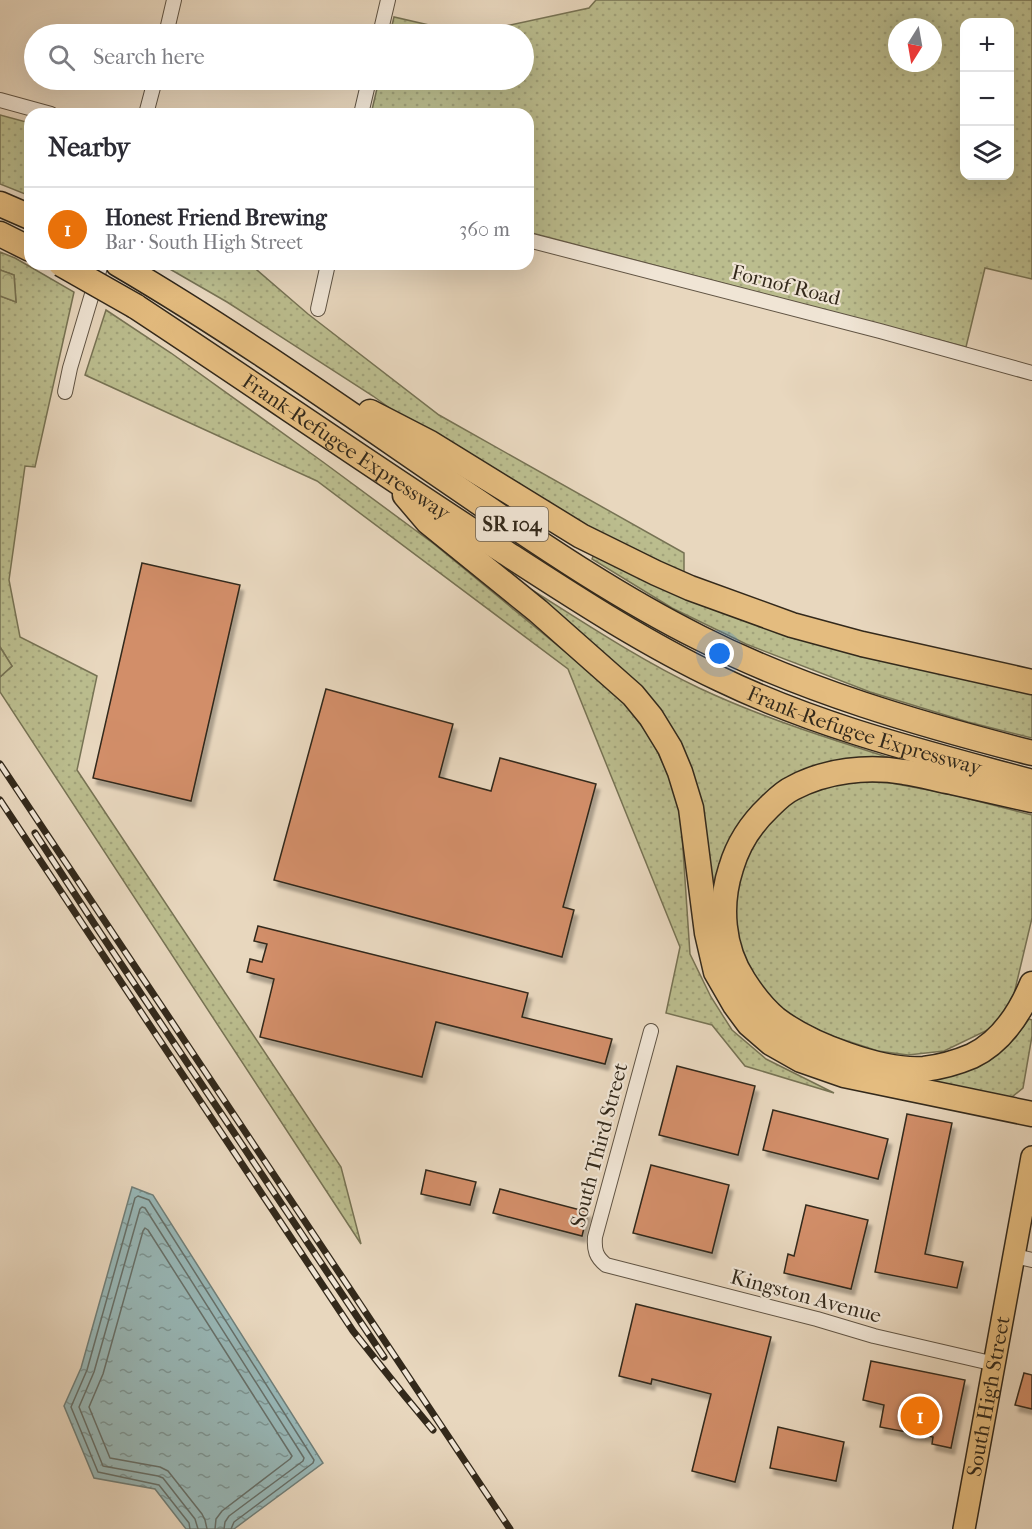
<!DOCTYPE html>
<meta charset="utf-8">
<style>
:root{--surface:#fff;--page:#f2f2f3;--text:#2b2b33;--muted:#7c7c81;--line:#e1e1e2;--accent:#0f766e}
body{margin:0;font-family:"IM FELL French Canon",serif;background:var(--page);color:var(--text)}
.controls{position:absolute;right:18px;top:18px;display:grid;overflow:hidden;border-radius:12px;box-shadow:0 6px 24px #0002}
.controls button{width:54px;height:54px;display:grid;place-items:center;padding:0;border:0;border-bottom:2px solid var(--line);background:var(--surface);color:var(--text);font:30px sans-serif}
.compass{position:absolute;left:888px;top:18px;width:54px;height:54px;border-radius:50%;background:var(--surface);box-shadow:0 6px 24px #0002;rotate:191deg}
.you{position:absolute;left:720px;top:654px;width:21px;height:21px;margin:-15px;border:4px solid #fff;border-radius:50%;background:#1a73e8;box-shadow:0 0 0 9px #1a73e833}
.badge{display:grid;place-items:center;width:39px;height:39px;border-radius:50%;background:var(--accent);color:#fff;font-size:20px;font-weight:700}
.pin{position:absolute;translate:-50% -50%;border:3px solid #fff;box-shadow:0 2px 6px #0006}
.list{margin:0;padding:0;list-style:none}
h2{display:flex;justify-content:space-between;align-items:center;height:78px;margin:0;padding:0 24px;font-size:26px}
h2 small{font-size:20px;font-weight:400;color:var(--muted)}
.list li{display:grid;grid-template-columns:39px 1fr auto;gap:18px;align-items:center;box-sizing:border-box;height:84px;padding:0 24px;border-top:2px solid var(--line)}
.list b{display:block;font-size:22px;white-space:nowrap}
.list p{margin:0;font-size:20px;white-space:nowrap;color:var(--muted)}
.list em{font-size:20px;font-style:normal;color:var(--muted)}
.icon{flex:none;width:33px;height:33px;fill:none;stroke:currentColor;stroke-width:2;stroke-linecap:round;stroke-linejoin:round}
.map{position:relative;flex:none;width:1032px;height:1529px;overflow:hidden}
.search{position:absolute;background:var(--surface);box-shadow:0 6px 24px #0002;left:24px;top:24px;width:510px;height:66px;display:flex;align-items:center;gap:15px;box-sizing:border-box;padding:0 21px;border-radius:33px;color:var(--muted);font-size:22px}
.panel{position:absolute;background:var(--surface);box-shadow:0 6px 24px #0002;left:24px;top:108px;width:510px;height:162px;border-radius:18px}
.map>svg:first-child{display:block}
</style>
<div class="map">
<svg width="1032" height="1529" viewBox="0 0 1032 1529">
<defs>
<pattern id="grass-dots" width="8" height="8" patternUnits="userSpaceOnUse" patternTransform="scale(1.5)"><rect width="8" height="8" fill="#bbbd8e"/><path d="M2 2h.1M6 6h.1" fill="none" stroke="#a1a27a" stroke-width="1.8" stroke-linecap="round"/></pattern>
<pattern id="forest-crowns" width="20" height="18" patternUnits="userSpaceOnUse" patternTransform="scale(1.5)"><rect width="20" height="18" fill="#bbbd8e"/><path d="M2 6a3 3 0 1 1 6 0M12 15a3 3 0 1 1 6 0" fill="none" stroke="#a1a27a"/></pattern>
<pattern id="water-ripples" width="26" height="14" patternUnits="userSpaceOnUse" patternTransform="scale(1.5)"><rect width="26" height="14" fill="#98b8b8"/><path d="M2 4q2-2 4 0t4 0M15 11q2-2 4 0t4 0" fill="none" stroke="#7d9695"/></pattern>
<filter id="shadow"><feDropShadow dx="3.5" dy="6" stdDeviation="1.5" flood-color="#0004"/></filter>
</defs>
<rect width="100%" height="100%" fill="#e8d7be"/>
<filter id="stains"><feTurbulence type="fractalNoise" baseFrequency=".00333" numOctaves="4"/><feColorMatrix values="0 0 0 0 .2 0 0 0 0 .09 0 0 0 0 .02 0 0 0 .5 -.17"/></filter>
<radialGradient id="worn" r=".72"><stop offset=".6" stop-color="#630" stop-opacity="0"/><stop offset="1" stop-color="#630" stop-opacity=".3"/></radialGradient>
<g fill="url(#grass-dots)" stroke="#777354" stroke-width="1.5" fill-rule="evenodd">
<path d="M596 0H1032V279L985 268 966 347 528 232V114H371L379 80H524V34H390L394 17 468 34 589 8ZM964 22H1010V176H964ZM897 27H933V63H897Z"/>
<polygon points="0,115 30,123 30,196 0,184"/>
<polygon points="0,252 15,258 74,292 35,467 25,466 9,580 20,637 97,676 77,770 341,1167 361,1244 0,692 0,677 12,666 0,647 0,296 16,302 14,275 0,270"/>
<polygon points="161,264 250,264 308,314 439,415 684,553 684,577 585,532 431,438 373,396 227,302"/>
<polygon points="106,310 171,353 323,462 434,544 618,695 651,738 667,772 680,805 690,954 711,997 732,1030 766,1059 834,1093 745,1066 712,1025 666,1013 680,947 568,669 317,481 85,375"/>
<polygon points="595,552 1032,693 1032,738 968,722 870,692 746,644 672,608 592,559"/>
<path d="M532 590C586 624 642 661 699 688 765 719 836 741 906 763L776 790 715 899 705 827 697 786 671 732 528 595Z"/>
<polygon points="850,781 891,783 950,794 1032,815 1032,918 1014,994 998,1025 944,1051 908,1055 878,1051 826,1034 781,1011 754,981 737,948 734,888 757,832 786,805 817,789"/>
<polygon points="1029,1019 1032,1020 1032,1036 1023,1088 1007,1101 929,1083 929,1077 989,1057 1015,1038"/>
</g>
<g fill="url(#forest-crowns)" stroke="#777354" stroke-width="1.5">
<polygon points="0,270 14,275 16,302 0,296"/>
<polygon points="0,647 12,666 0,677"/>
</g>
<polygon fill="url(#water-ripples)" stroke="#707f79" stroke-width="1.5" points="132,1187 153,1195 323,1463 234,1529 186,1529 155,1489 94,1478 64,1406 81,1368"/>
<g fill="none" stroke-linecap="round" stroke-linejoin="round">
<g stroke="#66706a" stroke-width="1.5">
<polyline points="190,1529 189,1523 159,1485 98,1472 71,1407 87,1370 135,1198 138,1196 149,1200 314,1460 313,1463 234,1522 231,1529"/>
<polyline points="198,1529 195,1519 163,1478 158,1476 103,1466 79,1407 94,1372 140,1209 142,1207 145,1208 304,1458 303,1461 229,1516 225,1522 224,1529"/>
<polyline points="207,1529 205,1520 202,1514 168,1471 160,1467 110,1458 89,1407 103,1374 143,1231 145,1228 148,1230 292,1456 290,1459 222,1511 216,1519 215,1529"/>
</g>
</g>
<g fill="#d28e69" stroke="#33291b" stroke-width="1.5" filter="url(#shadow)">
<polygon points="142,563 240,585 191,801 93,778"/>
<polygon points="326,689 453,724 439,777 491,791 500,758 596,784 563,907 574,910 562,957 274,880"/>
<polygon points="258,926 528,993 522,1017 612,1039 605,1064 436,1022 422,1077 260,1037 274,979 247,972 250,959 262,962 267,944 254,941"/>
<polygon points="677,1066 755,1086 738,1155 659,1135"/>
<polygon points="773,1110 888,1139 878,1179 763,1150"/>
<polygon points="907,1114 952,1123 925,1254 963,1262 957,1288 875,1272"/>
<polygon points="651,1165 729,1185 712,1253 633,1233"/>
<polygon points="426,1170 476,1182 470,1205 421,1194"/>
<polygon points="500,1189 588,1212 582,1236 493,1213"/>
<polygon points="806,1205 868,1220 851,1289 784,1273 788,1254 794,1256"/>
<polygon points="636,1304 771,1337 735,1482 692,1471 711,1394 652,1379 651,1384 619,1376"/>
<polygon points="871,1361 965,1380 951,1448 932,1444 933,1437 880,1427 884,1405 863,1400"/>
<polygon points="1024,1373 1032,1375 1032,1409 1015,1405"/>
<polygon points="778,1427 844,1442 836,1481 770,1468"/>
</g>
<g fill="none" stroke-linecap="round" stroke-linejoin="round">
<g stroke="#605444" stroke-width="16">
<g id="minor">
<polyline points="166,34 174,0"/>
<polyline points="380,34 388,0"/>
<polyline points="0,100 51,114"/>
<polyline points="146,114 155,80"/>
<polyline points="361,114 369,80"/>
<polyline points="528,240 880,331 1032,373"/>
<polyline points="318,309 328,264"/>
<polyline points="65,392 70,368 101,264"/>
<path d="M651 1031 595 1237C594 1250 596 1257 606 1265L817 1319 874 1336 995 1364"/>
<polyline points="1015,1256 1032,1260"/>
</g>
</g>
<g stroke="#33291b" stroke-width="24">
<g id="primary">
<path id="s1" d="M964 1529 1032 1157"/>
</g>
</g>
<g stroke="#33291b" stroke-width="27">
<g id="motorway">
<polyline points="0,204 30,217"/>
<polyline points="0,234 30,249"/>
<path d="M118 264C241 336 358 420 477 501 549 550 622 599 700 638 805 691 919 724 1032 753"/>
<path id="s2" d="M135 306C258 387 379 471 503 551 574 597 644 643 720 679 819 727 926 753 1032 782"/>
<polyline points="370,412 430,443 581,536 656,573 690,588 792,625 862,644 1032,682"/>
<polyline points="405,495 428,522 538,611 633,695 651,717 670,748 680,772 691,808 707,933 716,972 735,1005 749,1024 771,1043 801,1060 844,1075 1032,1114"/>
<path d="M1032 800C1005 794 979 788 952 782 936 779 920 774 904 772 868 766 826 770 793 788 784 792 776 800 769 807 750 825 738 844 731 868 719 905 722 948 744 981 753 995 763 1008 776 1019 810 1045 882 1072 924 1069 940 1067 958 1062 972 1056 1001 1042 1020 1013 1032 984"/>
</g>
</g>
<use href="#minor" stroke="#f0e5d5" stroke-width="14"/>
<use href="#primary" stroke="#e4bc7f" stroke-width="21"/>
<use href="#motorway" stroke="#e4bc7f" stroke-width="24"/>
<g stroke="#33291b" stroke-width="7">
<g id="rail">
<polyline points="0,764 510,1529"/>
<polyline points="0,800 353,1331 404,1395 433,1430"/>
<polyline points="35,833 95,925 384,1357"/>
</g>
</g>
<use href="#rail" stroke="#f0e5d5" stroke-width="4.5" stroke-dasharray="14" stroke-linecap="butt"/>
<g stroke="#33291b" stroke-width="27" stroke-linecap="butt">
<polyline id="motorway-bridge" points="61,264 135,306"/>
</g>
<use href="#motorway-bridge" stroke="#e4bc7f" stroke-width="24"/>
</g>
<g text-anchor="middle" stroke-width="4.5" stroke-linejoin="round" paint-order="stroke">
<rect fill="#f0e5d5" stroke="#6c6153" stroke-width="1.5" x="476" y="507" width="72" height="34" rx="4.5"/>
<g font-size="20" font-weight="bold" fill="#33291b">
<text x="512" y="531">SR 104</text>
</g>
<g font-size="21" fill="#33291b" stroke="#f0e5d5">
<text transform="translate(786 285) rotate(14)" y="7">Fornof Road</text>
<text dy="7" stroke="none"><textPath href="#s2" startOffset="254">Frank-Refugee Expressway</textPath></text>
<text dy="7" stroke="none"><textPath href="#s2" startOffset="848">Frank-Refugee Expressway</textPath></text>
<text transform="translate(599 1145) rotate(-75)" y="7">South Third Street</text>
<text transform="translate(806 1296) rotate(15)" y="7">Kingston Avenue</text>
<text dy="7" stroke="none"><textPath href="#s1" startOffset="135">South High Street</textPath></text>
</g>
</g>
<rect width="100%" height="100%" filter="url(#stains)"/>
<rect width="100%" height="100%" fill="url(#worn)"/>
</svg>
<div class="controls">
<button>+</button>
<button>−</button>
<button><svg class="icon" aria-label="layers" viewBox="0 0 24 24"><path d="M12 4l9 5-9 5-9-5zM3 14l9 5 9-5"/></svg></button>
</div>
<svg class="compass" viewBox="-18 -18 36 36"><path d="M0-13l5 13h-10z" fill="#e53935"/><path d="M0 13l5-13h-10z" fill="#7c7c81"/></svg>
<div class="you"></div>
<div class="pin badge" style="left:920px;top:1416px;background:#e8710a">1</div>
<div class="search"><svg class="icon" aria-label="search" viewBox="0 0 24 24"><circle cx="10" cy="10" r="6"/><path d="M15 15l6 6"/></svg>Search here</div>
<section class="panel">
<h2>Nearby<small></small></h2>
<ul class="list">
<li><span class="badge" style="background:#e8710a">1</span><div><b>Honest Friend Brewing</b><p>Bar · South High Street</p></div><em>360 m</em></li>
</ul>
</section>
</div>
